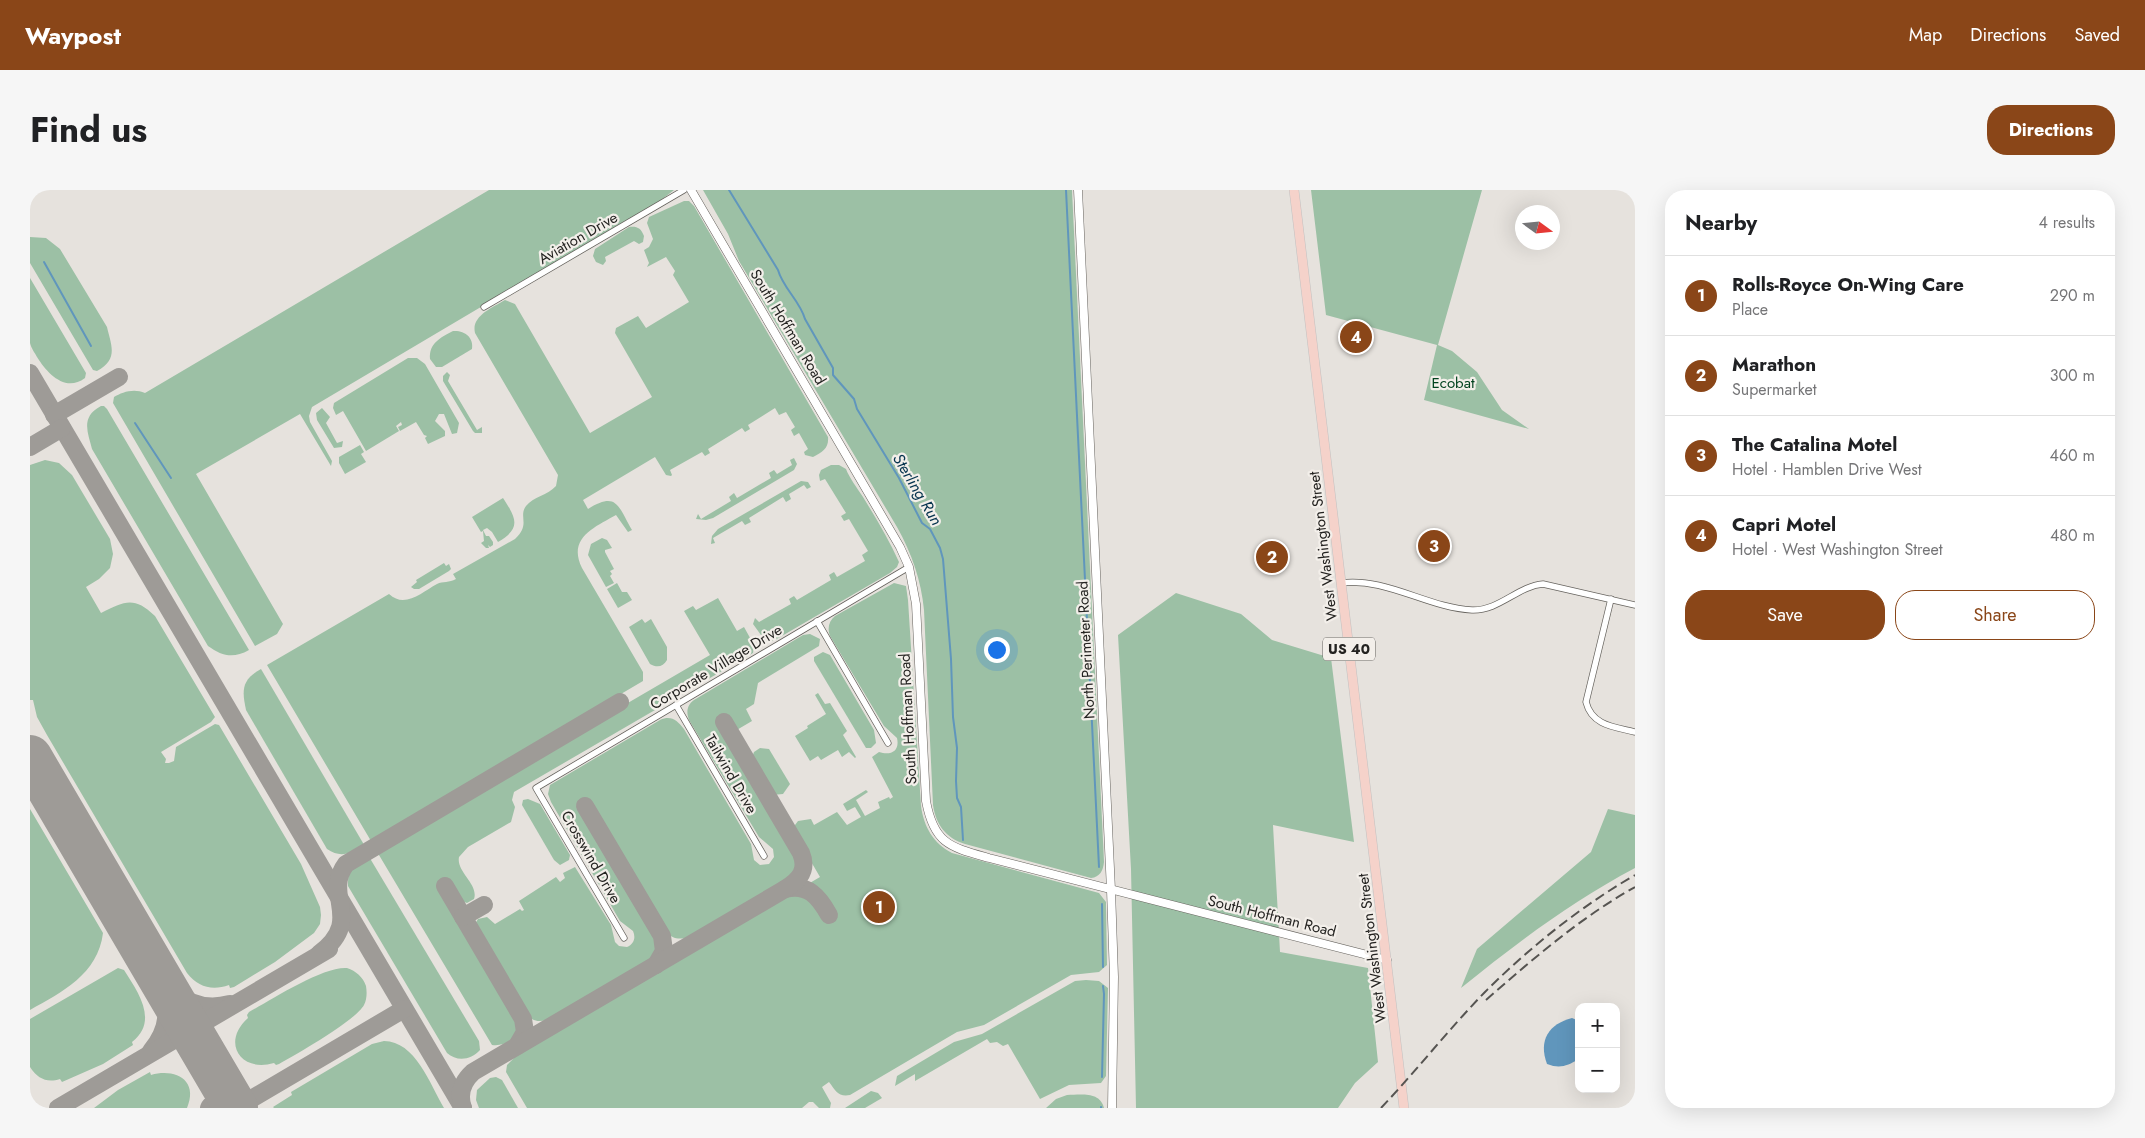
<!DOCTYPE html>
<meta charset="utf-8">
<style>
:root{--surface:#fff;--page:#f6f6f6;--text:#202124;--muted:#757577;--line:#e0e0e0;--accent:#8a4618}
body{margin:0;font-family:Jost,sans-serif;background:var(--page);color:var(--text)}
.controls{position:absolute;right:15px;bottom:15px;display:grid;overflow:hidden;border-radius:10px;box-shadow:0 5px 20px #0002}
.controls button{width:45px;height:45px;display:grid;place-items:center;padding:0;border:0;border-bottom:1px solid var(--line);background:var(--surface);color:var(--text);font:25px sans-serif}
.compass{position:absolute;left:1485px;top:15px;width:45px;height:45px;border-radius:50%;background:var(--surface);box-shadow:0 5px 20px #0002;rotate:105deg}
.you{position:absolute;left:966px;top:459px;width:18px;height:18px;margin:-12px;border:4px solid #fff;border-radius:50%;background:#1a73e8;box-shadow:0 0 0 8px #1a73e833}
.badge{display:grid;place-items:center;width:32px;height:32px;border-radius:50%;background:var(--accent);color:#fff;font-size:16px;font-weight:700}
.pin{position:absolute;translate:-50% -50%;border:2px solid #fff;box-shadow:0 1px 5px #0006}
.list{margin:0;padding:0;list-style:none}
h2{display:flex;justify-content:space-between;align-items:center;height:65px;margin:0;padding:0 20px;font-size:21px}
h2 small{font-size:16px;font-weight:400;color:var(--muted)}
.list li{display:grid;grid-template-columns:32px 1fr auto;gap:15px;align-items:center;box-sizing:border-box;height:80px;padding:0 20px;border-top:1px solid var(--line)}
.list b{display:block;font-size:19px;white-space:nowrap}
.list p{margin:0;font-size:16px;white-space:nowrap;color:var(--muted)}
.list em{font-size:16px;font-style:normal;color:var(--muted)}
.actions{display:flex;gap:10px;padding:15px 20px}
.actions a{flex:1;padding:11px 0;border:1px solid var(--accent);border-radius:20px;text-align:center;font-size:18px;color:var(--accent)}
.actions .main{background:var(--accent);color:#fff}
.map{position:relative;flex:none;width:1605px;height:918px;overflow:hidden;border-radius:20px}
header{display:flex;align-items:center;gap:30px;box-sizing:border-box;height:70px;padding:0 25px;background:var(--accent);color:#fff}
header strong{font-size:24px}
nav{display:flex;gap:28px;margin-inline-start:auto;font-size:18px}
.intro{display:flex;align-items:center;justify-content:space-between;box-sizing:border-box;height:120px;padding:0 30px}
h1{margin:0;font-size:35px}
.button{padding:12px 22px;border-radius:20px;background:var(--accent);color:#fff;font-size:18px;font-weight:700}
main{display:flex;gap:30px;padding:0 30px}
aside{flex:1;background:var(--surface);border-radius:20px;box-shadow:0 5px 20px #0002}
.map>svg:first-child{display:block}
</style>
<header>
<strong>Waypost</strong>
<nav><a>Map</a><a>Directions</a><a>Saved</a></nav>
</header>
<div class="intro"><h1>Find us</h1><a class="button">Directions</a></div>
<main>
<div class="map">
<svg width="1605" height="918" viewBox="0 0 1605 918">
<rect width="100%" height="100%" fill="#e6e2dd"/>
<g fill="#9cc0a5">
<path d="M459 0H644L630 11 282 217 279 226 280 232 302 271 301 276 270 224 166 284 253 434 247 444 225 456 83 213 84 207C92 202 104 198 115 203Z"/>
<path d="M673 0H1042L1074 672C1073 681 1070 687 1061 688L935 654C916 648 906 635 903 615L894 420C891 390 882 364 867 337L709 71 698 44Z"/>
<polygon points="1281,0 1452,0 1408,155 1422,161 1447,182 1472,220 1499,239 1394,210 1407,155 1296,125"/>
<path d="M654 11H659L664 16 798 247C799 258 793 262 783 267L775 265 774 262 778 259 769 243 764 246 761 240 765 237 756 222 749 225 745 218 718 235 720 239 715 242 712 238 678 259 680 263 675 266 672 262 640 280 642 285 641 286 636 285 625 267 553 310 558 319C587 301 588 316 602 340L598 342 586 325C565 337 537 348 552 378L613 482V491L341 651 237 475 359 404C375 419 392 402 407 394 413 391 419 393 426 389L423 384 485 349C501 334 488 327 496 316 503 307 518 305 526 296L528 285 445 143C441 126 462 118 475 110L485 114 560 243 622 207 585 143 586 138 608 126 616 138 659 112 643 85 645 81 636 67 617 77 619 73 614 60 619 57 623 49 617 33 619 27Z"/>
<path d="M599 37C607 36 611 38 614 46L613 52 609 54 604 51 575 67 576 71 573 75 566 72 563 66 565 59Z"/>
<path d="M0 47 16 48 30 59 77 137C81 155 89 169 67 181L63 180 0 73Z"/>
<path d="M0 88 56 183 55 188C35 203 17 183 7 167 5 163 1 158 0 153 0 137 0 105 0 88Z"/>
<path d="M423 141C434 140 444 147 442 159L412 177H406L400 169C399 153 410 148 423 141Z"/>
<polygon points="378,168 387,168 395,174 429,233 427,243 422,244 414,224 409,224 405,231 415,241 415,246 398,254 395,248 397,246 394,245 386,232 370,241 368,237 372,235 371,232 366,236 369,241 336,261 313,221 306,225 303,218 304,213"/>
<polygon points="417,182 420,185 418,191 447,240 452,237 452,243 445,243 443,241 413,191 413,186"/>
<path d="M71 216H74L77 219 219 460C203 469 192 466 178 456L62 259C58 243 50 227 71 216Z"/>
<polygon points="292,218 300,227 296,233 307,253 313,251 312,257 304,258 287,230 286,223"/>
<polygon points="330,255 334,262 331,264 336,272 315,284 309,273 309,267"/>
<polygon points="764,268 767,274 764,280 683,328 676,330 666,329 668,324 671,329 701,311 699,307 704,303 707,308 741,288 739,283 744,280 747,284 762,275 760,270"/>
<path d="M15 270 29 273 42 285 80 349 83 364 80 378 69 389 56 397 71 423C95 411 104 406 125 426L185 527 181 532 131 562 136 569 135 573H139L144 571 146 557 185 534 189 535 271 674 290 717 291 725 290 734 284 743 245 772 204 797 200 798 199 795C182 801 168 797 157 783L17 545 7 527 3 510H0V275Z"/>
<path d="M801 275H809L816 279C819 287 827 298 833 307 846 328 859 350 869 372L867 377 860 383 745 450 736 452 723 434 725 428 729 432 761 414 759 409 764 406 767 410 801 390 799 385 804 382 807 387 835 371 832 365 838 361 819 329 814 331 811 326 816 323 795 289 790 291 789 285 791 280Z"/>
<polygon points="771,291 778,292 781,297 777,299 774,295 759,304 761,309 756,312 753,307 719,328 721,332 715,335 712,331 683,348 685,353 681,354 682,346 688,339"/>
<path d="M473 308C486 328 492 338 468 352L462 342 457 338 453 340 456 346H459L463 352V355L460 357 458 355 459 358H456L451 353 454 351 453 341 451 342 442 327Z"/>
<polygon points="572,348 577,350 582,358 575,360 575,362 584,379 580,381 582,384 580,386 584,393 576,397 558,365 561,354"/>
<polygon points="414,373 416,376 419,374 421,379 419,381 389,399 384,399 381,397 387,392 386,390"/>
<polygon points="587,393 592,402 597,402 602,410 588,418 577,399"/>
<path d="M864 393 876 396 878 410 891 616C894 637 903 653 922 663L1069 703 1076 712V717L1077 775 1069 782 1041 785 954 835 927 842 820 905C808 907 806 901 799 892L792 897 801 913 800 918H789L783 912H779L772 918H497L476 882 477 875 487 865 790 687 762 639 768 631 781 629 784 635 807 622 817 635 831 627 825 617 817 621 813 614 836 600 838 602 826 610 835 626 850 618 848 612 859 607 860 609 863 607 842 567 849 562C861 566 870 561 867 548L854 536 800 446C797 438 799 431 805 426Z"/>
<polygon points="1146,403 1211,424 1242,450 1301,468 1324,652 1243,635 1250,762 1338,778 1348,872 1325,893 1308,918 1106,918 1101,679 1088,445"/>
<path d="M688 408 707 441 714 437 724 455 723 463 484 602 482 610 485 617 481 632 438 657 429 667C426 682 449 694 444 709L437 713 429 710 418 692 409 697 487 834C489 848 475 857 462 855L346 660 680 465 654 421 663 416 666 420Z"/>
<path d="M612 429 615 433 621 429 637 457V470C633 477 627 478 620 474L599 437Z"/>
<path d="M780 444 790 449 789 456 728 493 724 514 716 519 722 531 705 541 698 528 688 534 759 653C762 666 772 675 760 687L657 748C637 751 639 741 628 730L557 610 548 615 619 735C624 750 633 755 621 769L517 830C512 831 507 832 502 829 490 822 456 756 446 740L445 734 448 729 457 727 465 734 490 719 492 721 494 720 489 711 526 687 530 692 535 688 533 683 545 677 581 735 585 752 589 756 597 757C604 754 606 748 603 741L590 731 521 612 518 604 520 595 630 530C641 525 647 530 654 539L721 654 724 670 730 675 739 674 744 667 743 659 729 647 659 530C656 522 657 515 664 510L773 445Z"/>
<polygon points="793,462 800,465 844,540 846,553 841,558 836,558 784,471 784,467"/>
<path d="M231 479 333 653V656C320 664 310 668 297 659L216 520C212 501 211 490 231 479Z"/>
<polygon points="788,503 795,514 800,513 817,541 813,545 826,567 825,568 819,562 812,567 808,560 791,570 788,566 780,571 765,546 778,538 777,536 796,524 785,505"/>
<polygon points="730,558 739,559 760,594 753,604 742,605 721,570 724,562"/>
<polygon points="498,609 510,614 540,665 539,670 530,675 524,670 492,615 493,610"/>
<path d="M0 619 73 743C68 784 32 802 0 820Z"/>
<path d="M1578 619 1605 625V678C1541 712 1488 752 1431 798L1447 759 1561 662Z"/>
<path d="M338 665 449 851 450 860C441 870 427 872 417 863L318 696C317 679 325 673 338 665Z"/>
<path d="M88 778 94 780C108 802 129 831 102 852L103 855 73 874 32 892 30 889C17 893 8 889 0 877V829Z"/>
<path d="M317 778C326 781 333 787 336 796 337 802 337 809 334 815 325 831 267 864 249 874L246 875 244 873C210 883 191 852 218 828L217 825 219 822C241 810 293 776 317 778Z"/>
<polygon points="1056,790 1069,791 1078,798 1076,886 1071,893 1039,895 1010,909 978,854 973,856 967,852 960,853 957,849 885,891 885,884 865,896 867,886 924,852 952,844 1045,791"/>
<path d="M354 851C385 851 400 894 414 918H244L243 917 262 905 261 902 342 854Z"/>
<path d="M120 882 121 885C145 878 169 890 157 918H64L88 900Z"/>
<polygon points="466,887 472,890 488,918 449,918 446,910 447,900 460,888"/>
<polygon points="841,901 848,903 852,908 835,918 815,918"/>
<path d="M1037 905C1050 905 1070 901 1074 918H1016L1026 909Z"/>
</g>
<path fill="#6096bc" d="M1542 828 1549 831V869C1537 876 1530 879 1517 874 1508 850 1519 834 1542 828Z"/>
<g fill="none" stroke-linecap="round" stroke-linejoin="round">
<g stroke="#6096bc" stroke-width="2">
<path d="M699 0 748 80C753 98 770 111 775 129L803 178V185L824 209 827 219 869 288 892 333 900 339 910 358 913 369 921 469 923 527 927 558 926 591 927 608 931 617 933 650"/>
<polyline points="1036,0 1069,677"/>
<polyline points="14,72 61,156"/>
<polyline points="105,233 141,288"/>
<polyline points="1072,714 1073,777"/>
<polyline points="1072,887 1074,804 1073,796"/>
<polyline points="1071,918 1071,917"/>
</g>
<g stroke="#9e9b97" stroke-width="18">
<polyline points="0,183 433,918"/>
<polyline points="24,225 89,187"/>
<polyline points="0,257 32,238"/>
<polyline points="555,616 632,746 634,761 626,775"/>
<polyline points="415,696 493,829 495,842 487,856"/>
<path d="M755 699C778 693 789 707 799 725"/>
<polyline points="433,727 454,715"/>
<path d="M101 736C124 775 145 829 200 814"/>
<path d="M289 764C335 729 292 706 316 674L590 512"/>
<path d="M121 861C139 840 141 815 129 790"/>
<polyline points="28,918 299,759"/>
<polyline points="179,918 180,916"/>
<polyline points="206,918 374,819"/>
<path d="M433 918C428 904 432 892 443 882L755 699C770 690 778 680 771 663L694 532"/>
</g>
<polyline stroke="#9e9b97" stroke-width="44" points="0,567 206,918"/>
<g stroke="#66635e" stroke-width="7">
<g id="minor">
<polyline points="454,117 654,0"/>
<path d="M1311 393C1356 387 1398 418 1442 420 1469 421 1488 396 1513 394L1605 415"/>
<path d="M1581 409 1556 512C1562 536 1585 537 1605 542"/>
<polyline points="787,431 858,553"/>
<polyline points="646,515 734,666"/>
<polyline points="594,748 506,598 879,377"/>
</g>
</g>
<g stroke="#66635e" stroke-width="9">
<g id="tertiary">
<path d="M661 0 870 357 879 377 886 414 896 611C904 654 920 657 959 668L1357 770"/>
<polyline points="1048,0 1081,700 1084,787 1082,918"/>
</g>
</g>
<g stroke="#c2c1c1" stroke-width="10">
<polyline id="primary" points="1264,0 1374,918"/>
</g>
<use href="#minor" stroke="#fff" stroke-width="5.5"/>
<use href="#tertiary" stroke="#fff" stroke-width="8"/>
<use href="#primary" stroke="#f5d2ca" stroke-width="9"/>
<g stroke="#565451" stroke-width="2" stroke-dasharray="10 5" stroke-linecap="butt">
<path d="M1456 810C1504 768 1550 728 1605 697"/>
<path d="M1351 918C1387 880 1419 839 1455 802 1500 757 1550 717 1605 685"/>
</g>
</g>
<g text-anchor="middle" stroke-width="4.5" stroke-linejoin="round" paint-order="stroke">
<rect fill="#f3efea" stroke="#62605d" stroke-width="1" x="1293" y="447.5" width="52" height="23" rx="4"/>
<g font-size="14" font-weight="bold" fill="#242321">
<text x="1319" y="464">US 40</text>
</g>
<g font-size="15" fill="#242321" stroke="#f3efea">
<text transform="translate(548 48) rotate(-30)" y="5">Aviation Drive</text>
<text transform="translate(758 137) rotate(59)" y="5">South Hoffman Road</text>
<text transform="translate(1293 356) rotate(-97)" y="5">West Washington Street</text>
<text transform="translate(1056 460) rotate(-93)" y="5">North Perimeter Road</text>
<text transform="translate(686 477) rotate(-31)" y="5">Corporate Village Drive</text>
<text transform="translate(878 529) rotate(-93)" y="5">South Hoffman Road</text>
<text transform="translate(701 584) rotate(60)" y="5">Tailwind Drive</text>
<text transform="translate(561 667) rotate(60)" y="5">Crosswind Drive</text>
<text transform="translate(1242 726) rotate(14)" y="5">South Hoffman Road</text>
<text transform="translate(1342 758) rotate(-97)" y="5">West Washington Street</text>
</g>
<g font-size="15" fill="#00421e" stroke="#f3efea">
<text x="1423" y="198">Ecobat</text>
</g>
<g font-size="16" font-style="italic" fill="#05334e" stroke="#f3efea">
<text transform="translate(888 299) rotate(59)" y="6">Sterling Run</text>
</g>
</g>
</svg>
<div class="controls">
<button>+</button>
<button>−</button>
</div>
<svg class="compass" viewBox="-18 -18 36 36"><path d="M0-13l5 13h-10z" fill="#e53935"/><path d="M0 13l5-13h-10z" fill="#757577"/></svg>
<div class="you"></div>
<div class="pin badge" style="left:849px;top:717px">1</div>
<div class="pin badge" style="left:1242px;top:367px">2</div>
<div class="pin badge" style="left:1404px;top:356px">3</div>
<div class="pin badge" style="left:1326px;top:147px">4</div>
</div>
<aside>
<h2>Nearby<small>4 results</small></h2>
<ul class="list">
<li><span class="badge">1</span><div><b>Rolls-Royce On-Wing Care</b><p>Place</p></div><em>290 m</em></li>
<li><span class="badge">2</span><div><b>Marathon</b><p>Supermarket</p></div><em>300 m</em></li>
<li><span class="badge">3</span><div><b>The Catalina Motel</b><p>Hotel · Hamblen Drive West</p></div><em>460 m</em></li>
<li><span class="badge">4</span><div><b>Capri Motel</b><p>Hotel · West Washington Street</p></div><em>480 m</em></li>
</ul>
<div class="actions"><a class="main">Save</a><a>Share</a></div>
</aside>
</main>
